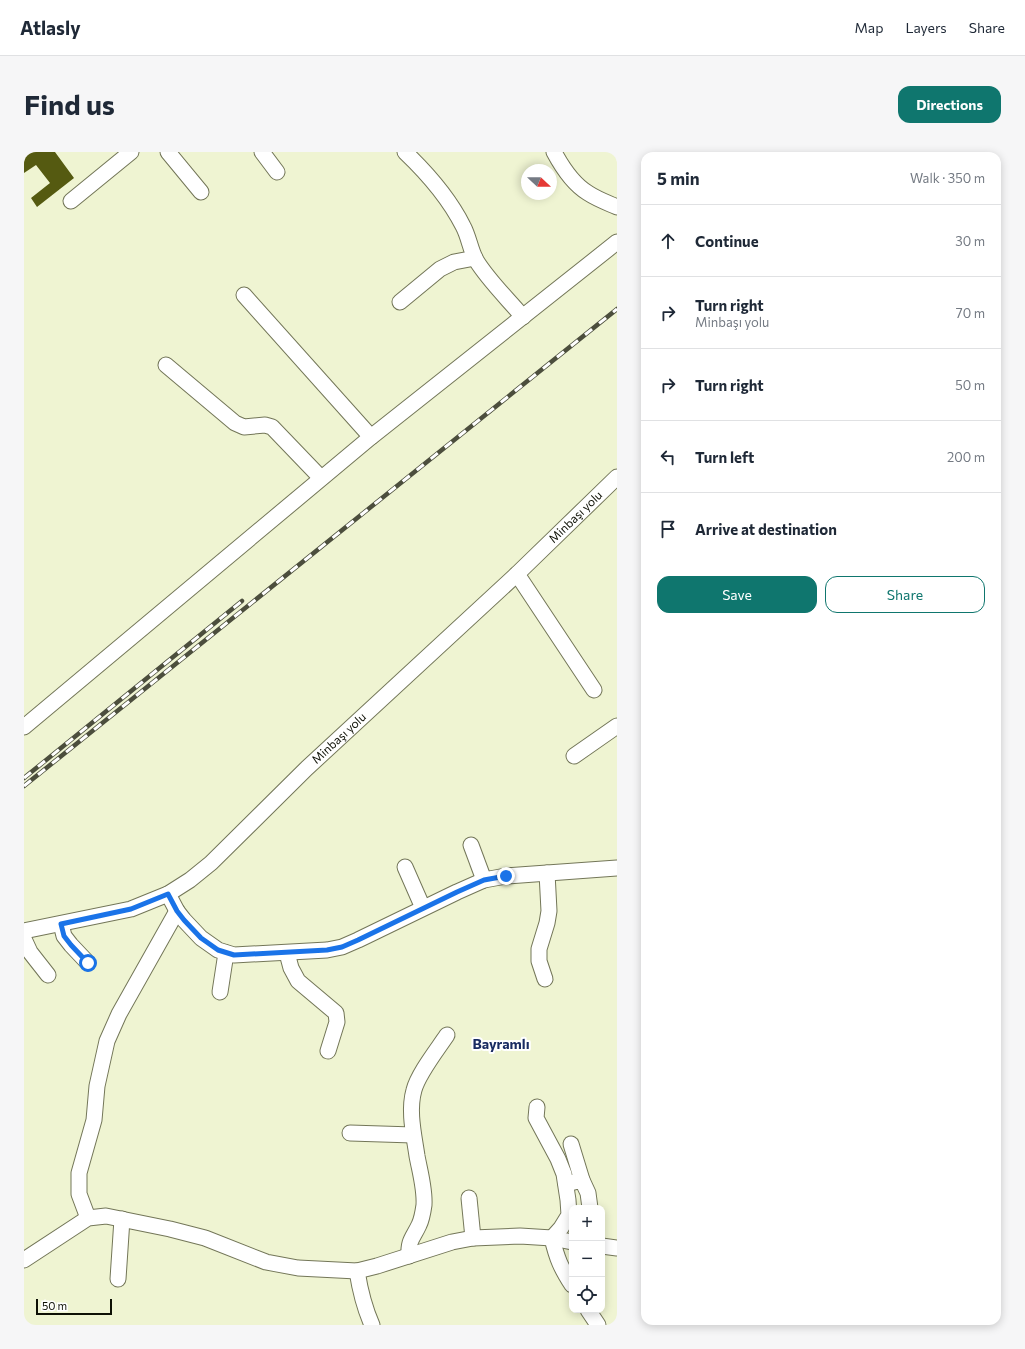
<!DOCTYPE html>
<meta charset="utf-8">
<style>
:root{--surface:#fff;--page:#f6f6f7;--text:#1f2937;--muted:#747a83;--line:#e0e1e3;--accent:#0f766e}
body{margin:0;font-family:Commissioner,sans-serif;background:var(--page);color:var(--text)}
.controls{position:absolute;right:12px;bottom:12px;display:grid;overflow:hidden;border-radius:8px;box-shadow:0 2px 10px #0003}
.controls button{width:36px;height:36px;display:grid;place-items:center;padding:0;border:0;border-bottom:1px solid var(--line);background:var(--surface);color:var(--text);font:20px sans-serif}
.compass{position:absolute;left:497px;top:12px;width:36px;height:36px;border-radius:50%;background:var(--surface);box-shadow:0 2px 10px #0003;rotate:112deg}
.scale{position:absolute;left:12px;bottom:10px;width:76px;box-sizing:border-box;padding-left:4px;border:2px solid #0e1005;border-top:0;font-size:11px;line-height:14px;white-space:nowrap;color:#0e1005;-webkit-text-stroke:3px #fff;paint-order:stroke}
.stop{position:absolute;width:12px;height:12px;margin:-9px;border:3px solid #1a73e8;border-radius:50%;background:#fff}
.stop.end{background:#1a73e8;border-color:#fff;box-shadow:0 1px 4px #0008}
.list{margin:0;padding:0;list-style:none}
h2{display:flex;justify-content:space-between;align-items:center;height:52px;margin:0;padding:0 16px;font-size:17px}
h2 small{font-size:13px;font-weight:400;color:var(--muted)}
.list li{display:grid;grid-template-columns:26px 1fr auto;gap:12px;align-items:center;box-sizing:border-box;height:72px;padding:0 16px;border-top:1px solid var(--line)}
.list b{display:block;font-size:15px;white-space:nowrap}
.list p{margin:0;font-size:13px;white-space:nowrap;color:var(--muted)}
.list em{font-size:13px;font-style:normal;color:var(--muted)}
.actions{display:flex;gap:8px;padding:12px 16px}
.actions a{flex:1;padding:9px 0;border:1px solid var(--accent);border-radius:12px;text-align:center;font-size:14px;color:var(--accent)}
.actions .main{background:var(--accent);color:#fff}
.icon{flex:none;width:22px;height:22px;fill:none;stroke:currentColor;stroke-width:2;stroke-linecap:round;stroke-linejoin:round}
.map{position:relative;flex:none;width:593px;height:1173px;overflow:hidden;border-radius:12px}
header{display:flex;align-items:center;gap:24px;box-sizing:border-box;height:56px;padding:0 20px;background:var(--surface);border-bottom:1px solid var(--line)}
header strong{font-size:19px}
nav{display:flex;gap:22px;margin-inline-start:auto;font-size:14px}
.intro{display:flex;align-items:center;justify-content:space-between;box-sizing:border-box;height:96px;padding:0 24px}
h1{margin:0;font-size:28px}
.button{padding:10px 18px;border-radius:12px;background:var(--accent);color:#fff;font-size:14px;font-weight:700}
main{display:flex;gap:24px;padding:0 24px}
aside{flex:1;background:var(--surface);border-radius:12px;box-shadow:0 2px 10px #0003}
.map>svg:first-child{display:block}
</style>
<header>
<strong>Atlasly</strong>
<nav><a>Map</a><a>Layers</a><a>Share</a></nav>
</header>
<div class="intro"><h1>Find us</h1><a class="button">Directions</a></div>
<main>
<div class="map">
<svg width="593" height="1173" viewBox="0 0 593 1173">
<rect width="100%" height="100%" fill="#eff4d2"/>
<polygon fill="#555a11" points="0,0 31,0 50,26 13,55 7,46 26,31 12,13 0,21"/>
<g fill="none" stroke-linecap="round" stroke-linejoin="round">
<g stroke="#737658" stroke-width="17">
<g id="minor">
<polyline points="144,0 177,40"/>
<polyline points="238,0 253,20"/>
<path d="M381 0C403 21 425 46 439 74 445 85 446 97 452 108 464 128 484 147 499 165"/>
<path d="M530 0C538 15 549 32 564 41 573 47 584 51 593 55"/>
<polyline points="47,49 107,0"/>
<polyline points="220,143 347,285"/>
<polyline points="376,150 416,117 430,110 451,106"/>
<polyline points="142,213 211,271 220,275 241,273 248,275 297,326"/>
<polyline points="493,422 570,538"/>
<polyline points="0,575 347,285 593,90"/>
<polyline points="550,604 593,574"/>
<polyline points="447,693 460,728"/>
<polyline points="381,715 399,756"/>
<polyline points="144,742 153,759 160,768 177,786 194,798 210,803 303,798 318,795 334,788 433,740 460,728 482,724 593,716"/>
<polyline points="37,772 40,784 47,793 64,811"/>
<path id="s1" d="M0 779 107 757 144 742 166 728 187 711 283 616 493 422 593 325"/>
<polyline points="0,787 6,800 24,823"/>
<polyline points="263,801 267,816 274,829 312,861 313,870 304,899"/>
<polyline points="521,827 515,809 515,797 523,771 525,759 523,721"/>
<polyline points="196,840 202,801"/>
<path d="M513 955 512 966 534 1007 540 1022 544 1048 545 1063 537 1076 528 1086C533 1107 537 1116 548 1133"/>
<polyline points="326,981 389,983"/>
<polyline points="547,992 558,1028"/>
<polyline points="542,1032 558,1028 564,1041 566,1056"/>
<polyline points="445,1046 449,1086"/>
<polyline points="64,1066 55,1042 55,1021 70,968 73,934 83,889 95,862 153,759"/>
<polyline points="578,1094 593,1096"/>
<path d="M385 1104C384 1088 389 1086 395 1073 398 1067 399 1060 400 1053 401 1037 396 1020 393 1004 390 983 384 959 390 938 394 922 413 898 423 883"/>
<polyline points="0,1108 64,1066 82,1064 146,1077 181,1086 242,1110 274,1116 333,1119 353,1114 428,1090 449,1086 496,1084 528,1086 548,1090"/>
<path d="M333 1119C336 1138 340 1155 348 1173"/>
<polyline points="94,1127 98,1067"/>
<polyline points="564,1158 574,1173"/>
</g>
</g>
<use href="#minor" stroke="#fff" stroke-width="15"/>
<g stroke="#4c4e3d" stroke-width="4.5">
<g id="rail">
<polyline points="0,626 218,449"/>
<polyline points="0,634 593,157"/>
</g>
</g>
<use href="#rail" stroke="#fff" stroke-width="3" stroke-dasharray="9" stroke-linecap="butt"/>
</g>
<g fill="none" stroke-linecap="round" stroke-linejoin="round">
<polyline stroke="#1a73e8" stroke-width="5" points="64,811 47,793 40,784 37,772 107,757 144,742 153,759 160,768 177,786 194,798 210,803 303,798 318,795 334,788 433,740 460,728 482,724"/>
</g>
<g text-anchor="middle" stroke-width="4" stroke-linejoin="round" paint-order="stroke">
<g font-size="12" fill="#0e1005" stroke="#fff">
<text dy="4" stroke="none"><textPath href="#s1" startOffset="705">Minbaşı yolu</textPath></text>
<text dy="4" stroke="none"><textPath href="#s1" startOffset="381">Minbaşı yolu</textPath></text>
</g>
<g font-size="14" font-weight="bold" fill="#192b62" stroke="#fff">
<text x="477" y="897">Bayramlı</text>
</g>
</g>
</svg>
<div class="controls">
<button>+</button>
<button>−</button>
<button><svg class="icon" aria-label="locate" viewBox="0 0 24 24"><circle cx="12" cy="12" r="6"/><path d="M12 2v4M12 18v4M2 12h4M18 12h4"/></svg></button>
</div>
<svg class="compass" viewBox="-18 -18 36 36"><path d="M0-13l5 13h-10z" fill="#e53935"/><path d="M0 13l5-13h-10z" fill="#747a83"/></svg>
<div class="scale">50 m</div>
<div class="stop" style="left:64px;top:811px"></div>
<div class="stop end" style="left:482px;top:724px"></div>
</div>
<aside>
<h2>5 min<small>Walk · 350 m</small></h2>
<ul class="list">
<li><svg class="icon" aria-label="ahead" viewBox="0 0 24 24"><path d="M12 20V5M6 11l6-6 6 6"/></svg><div><b>Continue</b></div><em>30 m</em></li>
<li><svg class="icon" aria-label="right" viewBox="0 0 24 24"><path d="M7 20v-9h11M14 6l5 5-5 5"/></svg><div><b>Turn right</b><p>Minbaşı yolu</p></div><em>70 m</em></li>
<li><svg class="icon" aria-label="right" viewBox="0 0 24 24"><path d="M7 20v-9h11M14 6l5 5-5 5"/></svg><div><b>Turn right</b></div><em>50 m</em></li>
<li><svg class="icon" aria-label="left" viewBox="0 0 24 24"><path d="M17 20v-9H6M10 6l-5 5 5 5"/></svg><div><b>Turn left</b></div><em>200 m</em></li>
<li><svg class="icon" aria-label="arrive" viewBox="0 0 24 24"><path d="M6 21V4h12l-3 4 3 4H6"/></svg><div><b>Arrive at destination</b></div></li>
</ul>
<div class="actions"><a class="main">Save</a><a>Share</a></div>
</aside>
</main>
